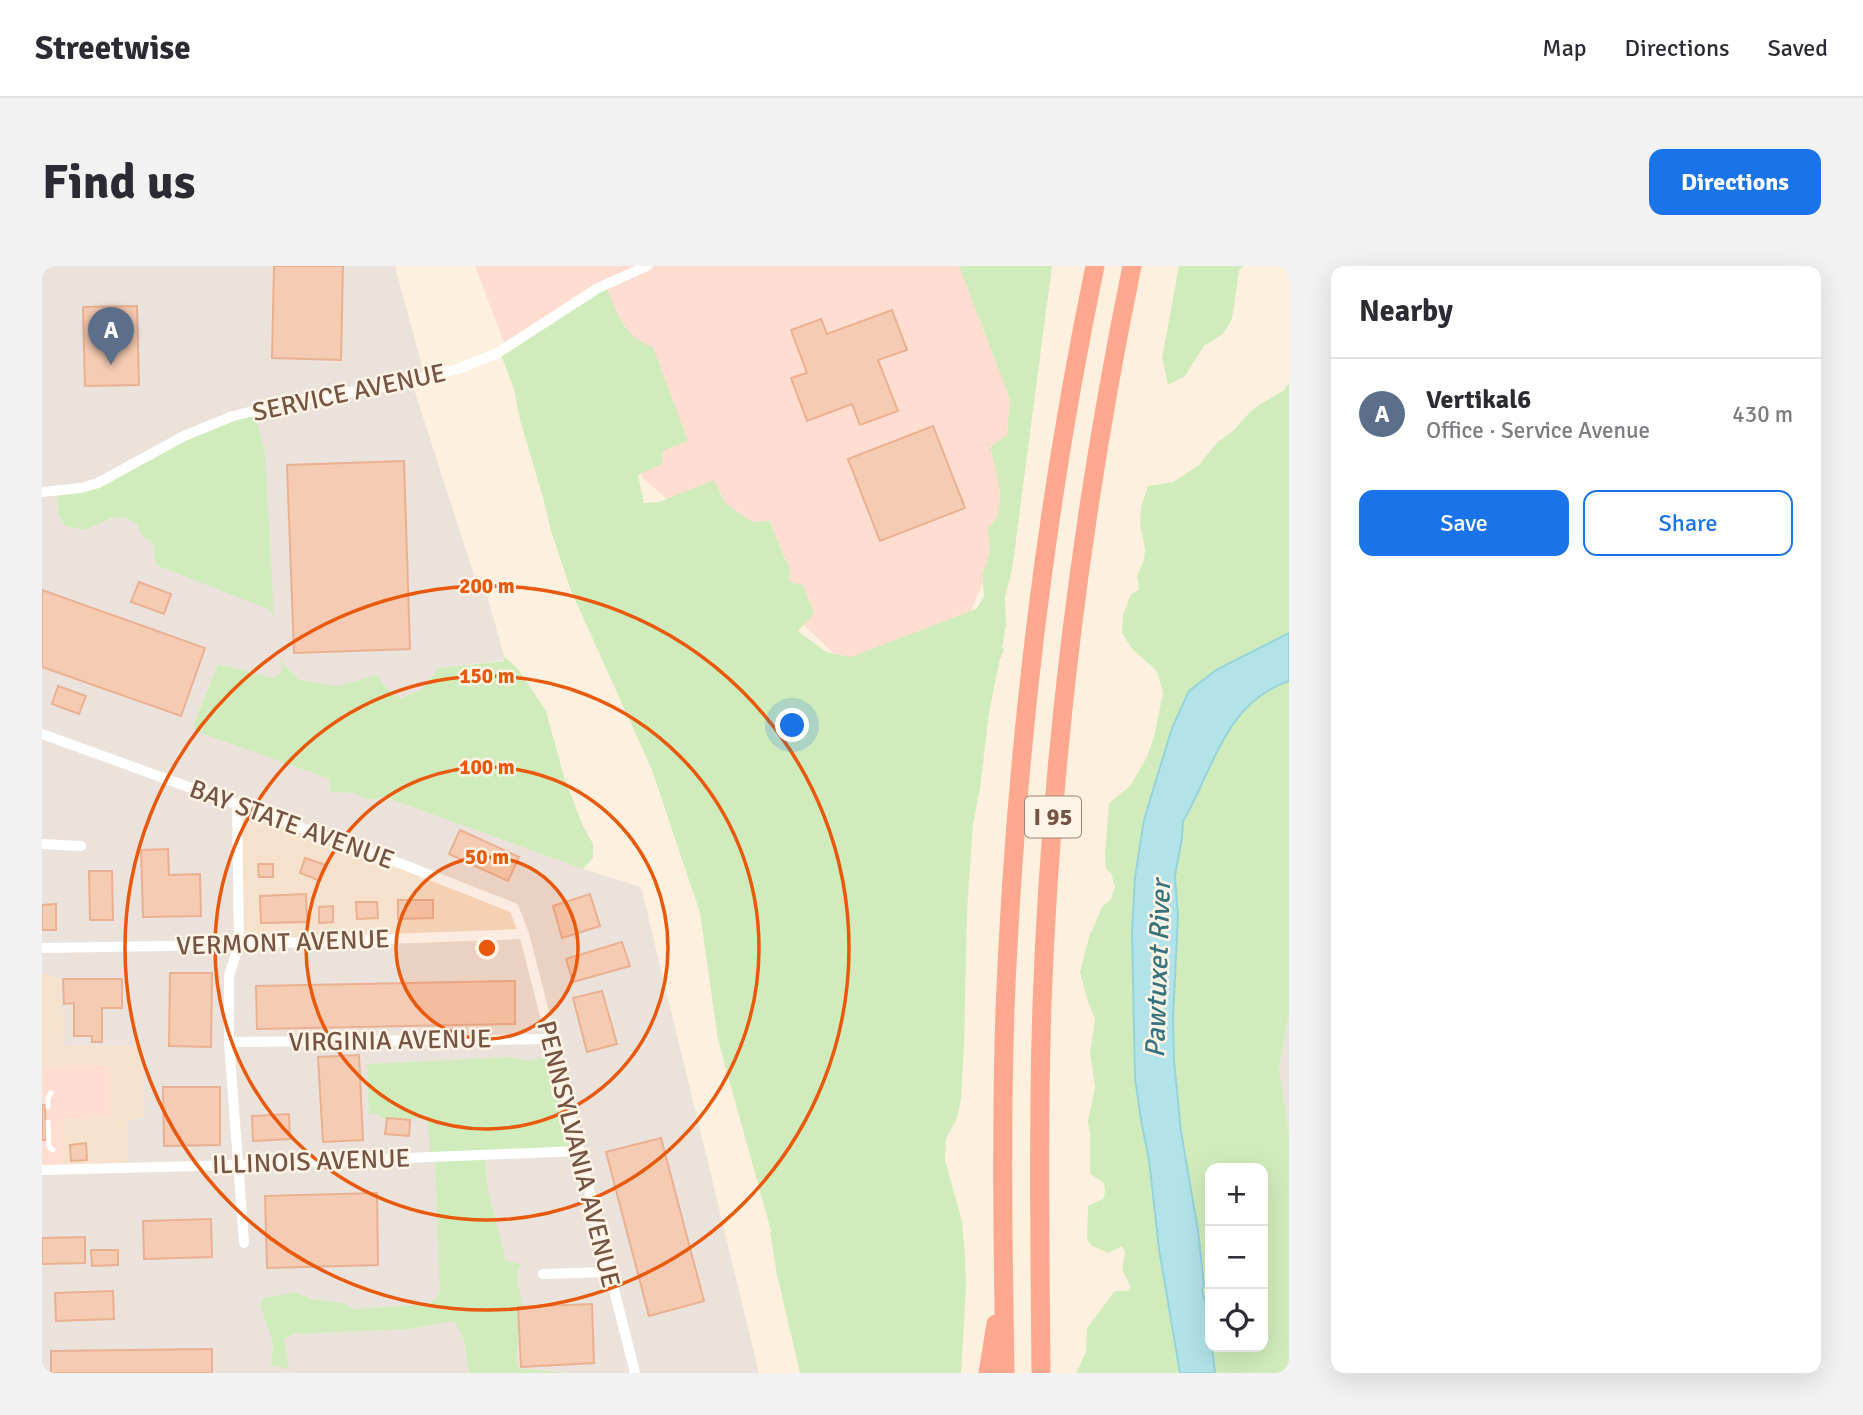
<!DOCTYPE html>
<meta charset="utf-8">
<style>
:root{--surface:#fff;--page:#f2f2f3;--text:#2b2b33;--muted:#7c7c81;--line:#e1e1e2;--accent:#1a73e8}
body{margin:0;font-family:Signika,sans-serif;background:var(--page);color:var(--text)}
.controls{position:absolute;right:21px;bottom:21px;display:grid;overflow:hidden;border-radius:14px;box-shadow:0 7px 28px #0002}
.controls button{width:63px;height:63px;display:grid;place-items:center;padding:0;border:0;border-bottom:2px solid var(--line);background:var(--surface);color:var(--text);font:35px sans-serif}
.you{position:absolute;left:751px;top:460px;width:24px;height:24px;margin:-18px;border:5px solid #fff;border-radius:50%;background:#1a73e8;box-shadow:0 0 0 10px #1a73e833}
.badge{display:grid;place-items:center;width:46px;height:46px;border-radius:50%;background:var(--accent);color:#fff;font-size:23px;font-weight:700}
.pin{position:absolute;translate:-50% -58px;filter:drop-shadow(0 2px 4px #0008)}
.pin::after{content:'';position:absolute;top:37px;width:24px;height:21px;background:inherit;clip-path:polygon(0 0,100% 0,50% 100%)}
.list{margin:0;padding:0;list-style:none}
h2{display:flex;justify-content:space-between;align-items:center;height:91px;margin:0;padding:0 28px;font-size:30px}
h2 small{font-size:23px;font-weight:400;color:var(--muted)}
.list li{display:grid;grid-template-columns:46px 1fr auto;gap:21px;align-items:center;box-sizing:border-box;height:112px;padding:0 28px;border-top:2px solid var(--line)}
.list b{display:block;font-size:26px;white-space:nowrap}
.list p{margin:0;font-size:23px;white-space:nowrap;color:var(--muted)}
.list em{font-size:23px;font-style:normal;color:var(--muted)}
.actions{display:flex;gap:14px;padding:21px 28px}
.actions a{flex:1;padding:16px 0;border:2px solid var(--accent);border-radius:14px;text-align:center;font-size:24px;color:var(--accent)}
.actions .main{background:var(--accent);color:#fff}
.icon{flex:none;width:38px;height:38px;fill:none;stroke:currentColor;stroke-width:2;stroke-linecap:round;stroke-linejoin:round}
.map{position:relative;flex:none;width:1247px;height:1107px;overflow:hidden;border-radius:14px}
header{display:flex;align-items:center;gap:42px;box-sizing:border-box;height:98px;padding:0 35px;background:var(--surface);border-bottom:2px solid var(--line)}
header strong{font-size:33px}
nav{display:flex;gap:38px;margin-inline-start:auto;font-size:24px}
.intro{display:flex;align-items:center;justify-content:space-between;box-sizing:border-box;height:168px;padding:0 42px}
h1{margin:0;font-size:49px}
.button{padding:18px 32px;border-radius:14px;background:var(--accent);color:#fff;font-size:24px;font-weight:700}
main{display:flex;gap:42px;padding:0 42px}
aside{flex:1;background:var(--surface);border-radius:14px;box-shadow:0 7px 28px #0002}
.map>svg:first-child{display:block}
</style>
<header>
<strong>Streetwise</strong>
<nav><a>Map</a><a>Directions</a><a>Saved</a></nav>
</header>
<div class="intro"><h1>Find us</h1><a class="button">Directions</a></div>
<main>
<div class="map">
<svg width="1247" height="1107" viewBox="0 0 1247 1107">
<rect width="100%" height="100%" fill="#fef0de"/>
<g fill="#f6e1cc">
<polygon points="194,541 467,639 480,665 200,679"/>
<polygon points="0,707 18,713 22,779 101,780 102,852 87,904 22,900 21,853 68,800 0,801"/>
</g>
<g fill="#ffddd1">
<polygon points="433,0 1009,0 962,262 927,350 803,398 663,266 601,212 556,67 475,111"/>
<polygon points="68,800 69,849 21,853 22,900 0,900 0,801"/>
</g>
<g fill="#ebe2db" fill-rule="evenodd">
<path d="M0 0H353L383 111 370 117 432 309 440 311 463 394 397 402 379 424 359 432 347 425 335 409 295 420 258 414 243 400 240 393V407L231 412 176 398 152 456 242 496 288 513V526L312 527 326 534 342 531 541 603 599 621 717 1107H525L477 1102 475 1092 478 1043 481 1040 475 1013 476 1003 464 994 446 924 443 890 510 789 488 795 467 791 326 798 336 848 341 853 385 851 390 892 393 897 399 1027 388 1038 311 1043 301 1037 270 1033 253 1026 228 1032 222 1031 218 1038 231 1077 229 1099 242 1073 252 1068 370 1063 411 1055 418 1063 424 1085 427 1107H0V906L87 904 85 855 102 851 101 780 22 779 18 713 0 707ZM223 188 231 349 226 343 100 270 95 259 84 252H70L43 264ZM200 542 473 644 478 668 198 674Z"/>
<polygon points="1247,747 1247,866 1237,804"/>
</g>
<g fill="#d1ecbc">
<path d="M917 0H1010L970 304 963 331 964 359 960 382 962 384 958 393 947 447 938 523 931 558 925 646 922 781 919 833 915 852 904 873 903 894 920 955 923 989 924 1022 919 1107H758L735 1009 728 967 729 965 676 774 658 647 610 504 529 325 508 262 502 235 478 154 472 123 459 89 564 20C574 45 583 73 611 81L646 175 620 185V198L596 209 602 237 617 236 672 214 683 237 694 245 711 256 728 255 742 291 747 298 748 316 761 319 772 347 756 365 784 386 809 391 934 343 942 331 940 309 948 285 946 261C969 245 953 204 948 181L965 169 968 133Z"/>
<polygon points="1137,0 1201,0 1197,5 1190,53 1181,68 1162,80 1143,110 1126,119 1120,92"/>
<polygon points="1247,117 1247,367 1174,404 1147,425 1130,462 1102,554 1093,611 1090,665 1093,812 1099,854 1107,894 1117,983 1138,1107 1034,1107 1044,1086 1045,1062 1073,1025 1085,1025 1089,1021 1080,1004 1083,987 1080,980 1066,987 1049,979 1045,973 1046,940 1061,933 1063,926 1062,917 1048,908 1048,869 1046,855 1053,821 1048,787 1053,753 1045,733 1038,706 1047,671 1060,641 1069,633 1073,621 1069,607 1064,603 1063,588 1067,537 1088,520 1105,491 1112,471 1121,427 1115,405 1091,384 1080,367 1081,349 1089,328 1097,324 1095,310 1102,294 1103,284 1098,258 1099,241 1106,220 1131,216 1157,199 1175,177 1192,164 1208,146 1217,139 1242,124"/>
<polygon points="213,148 223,188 232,350 226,343 114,299 111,276 100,270 95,259 85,252 70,252 43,264 23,260 17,249 15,227 40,224 144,171"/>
<polygon points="239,391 243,400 258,414 295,420 335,409 347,425 359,432 379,424 397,402 462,395 462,391 464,392 477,404 504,445 522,511 541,560 551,578 551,592 541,603 342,531 326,534 312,527 288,526 288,513 153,465 152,457 176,398 231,412 240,407"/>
<path d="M1247 415V747L1237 804 1247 866V1107H1173L1170 1081H1221V902H1168V1058L1160 1024 1162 1019 1156 964 1139 866 1132 794 1131 751 1136 650 1133 610 1140 572 1141 555C1147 546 1151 536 1156 526 1178 480 1194 433 1247 415Z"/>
<path d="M510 789 536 884 443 891 446 924 464 994 480 999 476 1003 475 1013 481 1040 478 1043 475 1092 477 1102 525 1107H427C424 1089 424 1069 411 1055L370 1063 252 1068 242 1073 247 1103 229 1099 231 1077 218 1038 222 1031H228L253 1026 270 1033 301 1037 311 1043 388 1038 398 1027 393 897 389 892 385 852 341 853 336 848H327L325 798 467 791 488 795Z"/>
</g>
<path fill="#b1e3e9" stroke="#97d3db" stroke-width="2" d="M1247 367V415C1194 433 1178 480 1156 526 1151 536 1147 546 1141 555L1140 572 1133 610 1136 650 1131 751 1132 794 1139 866 1156 964 1162 1019 1160 1024 1168 1058V1081H1170L1173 1107H1138L1117 983 1107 894 1099 854 1093 812 1090 665 1093 611 1102 554 1130 462 1147 425 1174 404Z"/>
<g fill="#f6cbb3" stroke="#eab092" stroke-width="2">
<polygon points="232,0 301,0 299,94 230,92"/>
<polygon points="95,40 97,119 43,120 41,41"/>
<polygon points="850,44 865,84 836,94 856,145 818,159 810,138 765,155 749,112 765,107 749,64 779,53 785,68"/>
<polygon points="891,160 923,242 838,275 806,193"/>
<polygon points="362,195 368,383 252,387 245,199"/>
<polygon points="97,316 129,328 122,348 89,336"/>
<polygon points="0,324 163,382 139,450 0,401"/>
<polygon points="16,420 44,430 37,448 10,438"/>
<polygon points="418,564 477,591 466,615 407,588"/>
<polygon points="126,583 127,609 158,608 159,650 101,651 99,584"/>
<polygon points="263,592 284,599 278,615 258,607"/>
<polygon points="216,598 231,598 231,611 217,611"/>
<polygon points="47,605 70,605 71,654 48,654"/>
<polygon points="264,628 265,656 219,657 218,630"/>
<polygon points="548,628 558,660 520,672 511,640"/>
<polygon points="356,634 391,634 391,652 356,653"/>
<polygon points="314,636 335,636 336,652 315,653"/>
<polygon points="14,638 14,664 0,664 0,639"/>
<polygon points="291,640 291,656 277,657 277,641"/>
<polygon points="580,676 588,700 531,716 524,693"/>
<polygon points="128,707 170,707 169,781 127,780"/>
<polygon points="21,713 80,713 80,742 60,742 60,776 50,776 50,770 32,770 32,737 22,738"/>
<polygon points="473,715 473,758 215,763 214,720"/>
<polygon points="560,725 575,778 545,786 531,732"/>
<polygon points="317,789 321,874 281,876 276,791"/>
<polygon points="121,821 178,821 178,879 122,880"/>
<polygon points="0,839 3,839 4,874 0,874"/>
<polygon points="247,848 248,873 211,875 210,850"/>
<polygon points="345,852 368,854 367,870 343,868"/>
<polygon points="619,872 662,1035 607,1050 564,886"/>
<polygon points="44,877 45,894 29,895 28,879"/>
<polygon points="335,927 336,999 225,1002 223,930"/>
<polygon points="169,953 170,991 102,993 101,955"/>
<polygon points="43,971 43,997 0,998 0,972"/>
<polygon points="49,984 76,984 76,999 50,1000"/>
<polygon points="71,1025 72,1053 14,1055 13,1027"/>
<polygon points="550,1038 552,1097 479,1101 476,1041"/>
<polygon points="170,1083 170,1107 9,1107 9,1085"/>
</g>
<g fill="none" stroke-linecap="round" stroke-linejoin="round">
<g stroke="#fff" stroke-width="5">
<polyline points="6,841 6,832 9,827"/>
<polyline points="6,856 7,881 11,884"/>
</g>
<g stroke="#fff" stroke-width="10">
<polyline points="0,226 39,222 56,217 142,170 191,150 262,133 340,121 416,103 454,88 556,22 605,0"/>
<polyline points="0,468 365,600 472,642 482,668 509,773 593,1107"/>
<polyline points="195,538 197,678 187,710 187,776 202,977"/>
<polyline points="0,578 39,580"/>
<polyline points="0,682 186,679 482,668"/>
<polyline points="187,776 509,773"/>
<polyline points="0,904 196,899 537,885"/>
<polyline points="501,1008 568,1006"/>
</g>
<g stroke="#fea88f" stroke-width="19">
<polyline points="946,1107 954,1058"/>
<path d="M963 1107C961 986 959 865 963 743 973 494 1002 245 1053 0"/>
<path d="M999 1107C998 984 996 861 1000 738 1009 490 1040 243 1090 0"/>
</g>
</g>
<circle cx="445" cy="682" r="91" fill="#e8590c" fill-opacity=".12"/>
<g fill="none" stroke="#e8590c" stroke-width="3.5">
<circle cx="445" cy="682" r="91"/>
<circle cx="445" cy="682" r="181"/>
<circle cx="445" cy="682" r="272"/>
<circle cx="445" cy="682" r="362"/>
</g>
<g text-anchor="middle" stroke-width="5" stroke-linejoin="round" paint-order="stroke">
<rect fill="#fff4e6" stroke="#9f8475" stroke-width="2" x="983" y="530.5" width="56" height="41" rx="5"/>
<g font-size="24" font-weight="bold" fill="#765444">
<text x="1011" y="559">I 95</text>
</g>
<g font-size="26" fill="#765444" stroke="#fff4e6">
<text transform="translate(307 126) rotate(-12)" y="9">SERVICE AVENUE</text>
<text transform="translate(250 558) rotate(20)" y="9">BAY STATE AVENUE</text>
<text transform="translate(241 676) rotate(-2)" y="9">VERMONT AVENUE</text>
<text transform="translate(348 774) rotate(-1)" y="9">VIRGINIA AVENUE</text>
<text transform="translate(537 888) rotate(76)" y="9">PENNSYLVANIA AVENUE</text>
<text transform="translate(269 895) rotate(-2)" y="9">ILLINOIS AVENUE</text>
</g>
<g font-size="28" font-style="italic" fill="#37747d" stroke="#fff4e6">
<text transform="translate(1115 703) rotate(-88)" y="10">Pawtuxet River</text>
</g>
</g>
<circle cx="445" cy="682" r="10" fill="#e8590c" stroke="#fff4e6" stroke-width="3.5"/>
<g font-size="21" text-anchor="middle" font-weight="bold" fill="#e8590c" stroke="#fff4e6" stroke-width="5" stroke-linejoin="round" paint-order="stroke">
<text x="445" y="327">200 m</text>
<text x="445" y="417">150 m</text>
<text x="445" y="508">100 m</text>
<text x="445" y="598">50 m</text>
</g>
</svg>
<div class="controls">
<button>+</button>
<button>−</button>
<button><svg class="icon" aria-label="locate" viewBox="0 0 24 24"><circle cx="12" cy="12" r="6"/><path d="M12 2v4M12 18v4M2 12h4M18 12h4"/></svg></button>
</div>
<div class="you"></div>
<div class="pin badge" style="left:69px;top:99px;background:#5c6f8a">A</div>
</div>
<aside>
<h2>Nearby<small></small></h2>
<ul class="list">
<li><span class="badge" style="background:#5c6f8a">A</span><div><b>Vertikal6</b><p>Office · Service Avenue</p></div><em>430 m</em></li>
</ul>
<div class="actions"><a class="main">Save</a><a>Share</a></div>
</aside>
</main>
